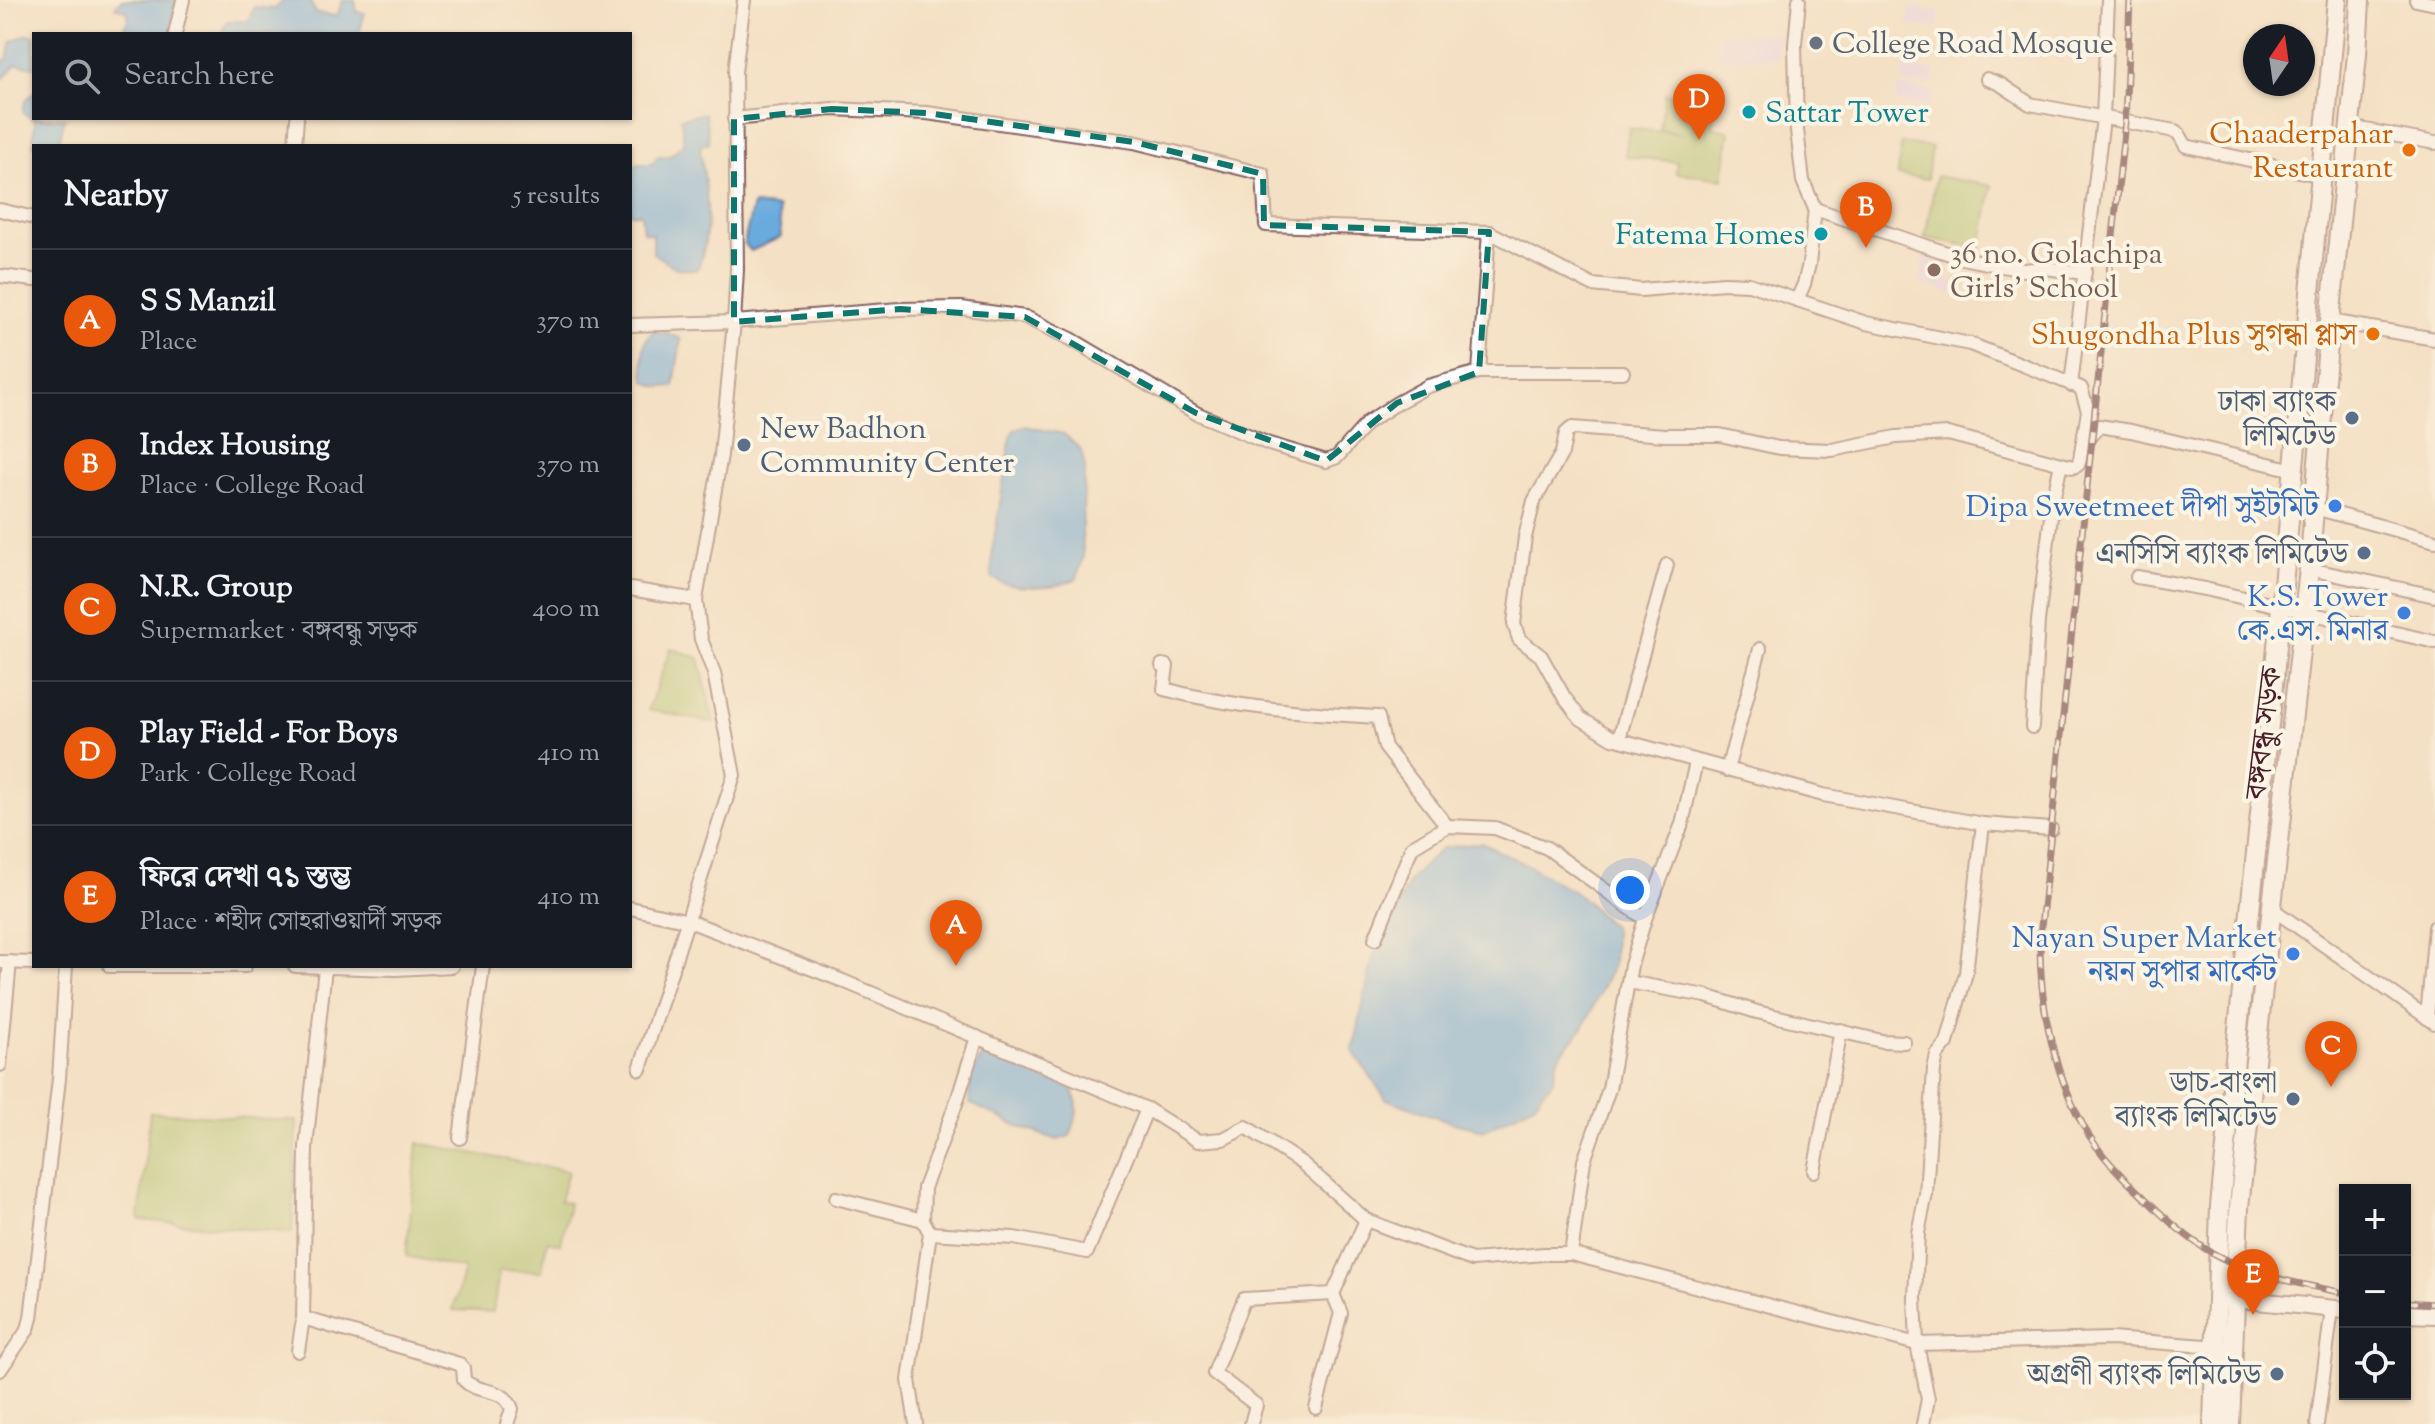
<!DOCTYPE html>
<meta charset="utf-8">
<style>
:root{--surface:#171b24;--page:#242831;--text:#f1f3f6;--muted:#9ea1a6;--line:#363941;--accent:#ea580c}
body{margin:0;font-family:"Sorts Mill Goudy","Noto Serif Bengali",serif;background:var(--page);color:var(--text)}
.controls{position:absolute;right:24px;bottom:24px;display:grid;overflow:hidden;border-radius:0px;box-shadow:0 2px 6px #0004}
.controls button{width:72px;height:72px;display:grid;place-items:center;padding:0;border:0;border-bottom:2px solid var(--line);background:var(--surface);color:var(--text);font:40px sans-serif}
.compass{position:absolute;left:2243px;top:24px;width:72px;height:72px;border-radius:50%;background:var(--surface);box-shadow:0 2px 6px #0004;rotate:13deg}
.you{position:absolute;left:1630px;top:890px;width:28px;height:28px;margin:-20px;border:6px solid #fff;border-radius:50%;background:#1a73e8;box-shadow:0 0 0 12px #1a73e833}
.badge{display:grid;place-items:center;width:52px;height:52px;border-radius:50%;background:var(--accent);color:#fff;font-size:26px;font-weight:700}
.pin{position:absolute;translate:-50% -66px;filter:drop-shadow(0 2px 4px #0008)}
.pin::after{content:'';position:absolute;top:42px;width:28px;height:24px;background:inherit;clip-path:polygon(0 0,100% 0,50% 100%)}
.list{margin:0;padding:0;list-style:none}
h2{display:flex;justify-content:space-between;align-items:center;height:104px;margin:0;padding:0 32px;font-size:34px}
h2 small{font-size:26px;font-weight:400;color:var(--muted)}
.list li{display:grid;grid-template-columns:52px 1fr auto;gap:24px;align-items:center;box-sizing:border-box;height:144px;padding:0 32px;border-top:2px solid var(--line)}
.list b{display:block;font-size:30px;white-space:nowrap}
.list p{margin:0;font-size:26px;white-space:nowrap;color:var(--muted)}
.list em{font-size:26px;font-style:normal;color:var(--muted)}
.icon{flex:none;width:44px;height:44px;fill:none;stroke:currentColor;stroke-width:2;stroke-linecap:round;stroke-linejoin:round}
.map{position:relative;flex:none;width:2435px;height:1424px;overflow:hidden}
.search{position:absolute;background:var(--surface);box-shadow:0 2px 6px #0004;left:32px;top:32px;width:600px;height:88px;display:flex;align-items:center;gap:20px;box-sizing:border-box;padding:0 28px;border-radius:0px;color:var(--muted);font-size:30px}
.panel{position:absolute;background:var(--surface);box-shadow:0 2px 6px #0004;left:32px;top:144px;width:600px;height:824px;border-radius:0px}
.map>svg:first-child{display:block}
</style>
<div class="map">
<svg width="2435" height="1424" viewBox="0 0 2435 1424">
<rect width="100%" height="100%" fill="#fcf5e5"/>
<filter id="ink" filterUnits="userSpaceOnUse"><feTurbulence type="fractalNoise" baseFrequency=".0125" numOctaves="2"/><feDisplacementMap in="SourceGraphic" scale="16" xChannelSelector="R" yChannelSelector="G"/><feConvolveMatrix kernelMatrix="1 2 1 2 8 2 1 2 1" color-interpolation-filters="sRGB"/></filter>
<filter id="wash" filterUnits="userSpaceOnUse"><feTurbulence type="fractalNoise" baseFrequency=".006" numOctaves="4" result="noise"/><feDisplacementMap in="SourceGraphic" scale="32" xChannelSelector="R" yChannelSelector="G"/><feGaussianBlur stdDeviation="1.8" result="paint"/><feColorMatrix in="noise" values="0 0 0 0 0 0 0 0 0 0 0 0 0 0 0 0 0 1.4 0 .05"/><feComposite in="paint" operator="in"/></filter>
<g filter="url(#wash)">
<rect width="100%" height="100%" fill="#f4e0c4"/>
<g fill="#e8d2ee">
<polygon points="1910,8 1939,11 1938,28 1909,26"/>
<polygon points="1719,34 1778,35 1778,59 1719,58"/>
<polygon points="1904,67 1935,71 1932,86 1902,82"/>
<polygon points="1898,86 1933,91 1931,107 1896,102"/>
<polygon points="1925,254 1948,260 1945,280 1962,284 1959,294 1919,285"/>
</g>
<g fill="#a8c369" stroke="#79714a" stroke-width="2">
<polygon points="1665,93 1717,101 1713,128 1730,131 1723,179 1676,173 1677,162 1625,156 1629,128 1682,134 1660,129"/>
<polygon points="1901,143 1931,147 1927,179 1898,175"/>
<polygon points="1936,176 1992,186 1981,248 1925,238"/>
<polygon points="671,648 699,658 714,723 648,710"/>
<polygon points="150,1112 297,1121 292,1233 139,1220"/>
<polygon points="418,1143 568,1171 560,1201 569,1203 561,1244 547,1241 542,1271 499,1271 493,1312 453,1310 464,1269 406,1256"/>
</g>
<g fill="#6aabde" stroke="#5a6584" stroke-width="2">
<polygon points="121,0 178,0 175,4 171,34 120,34 128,20 127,11 115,7"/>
<polygon points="284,0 309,0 316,13 337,16 343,0 355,0 357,12 365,13 359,34 221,34 227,21 248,21 254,7 275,9"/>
<polygon points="27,34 34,36 34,67 16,64 4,78 0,78 0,63 7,59 12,41"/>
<polygon points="34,92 34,118 65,118 59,142 54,146 33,145 35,121 23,112 25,101"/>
<path d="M705 113 709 143 701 145 700 150C707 189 713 232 697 270L676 268 653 253V234L643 232 641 214 630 213V164H652L658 156H670L684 143 681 118Z"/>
<polygon points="753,205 778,208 781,237 751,251 744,243"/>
<path d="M654 331 665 332 681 339 674 386 658 387 645 381C644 362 638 344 654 331Z"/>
<path d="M1024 426 1064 434 1081 450 1085 468 1082 529 1083 557 1077 578C1057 589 1009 591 992 577V552L1010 441 1014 430Z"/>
<polygon points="1482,843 1533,868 1582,897 1614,929 1613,965 1583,1028 1558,1057 1553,1080 1534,1104 1485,1130 1457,1124 1386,1099 1353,1051 1373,957 1410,880 1442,848"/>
<path d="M983 1055C1003 1056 1059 1070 1071 1088 1081 1102 1076 1122 1070 1136L1058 1140 1022 1128 969 1103 971 1075Z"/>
</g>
</g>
<g filter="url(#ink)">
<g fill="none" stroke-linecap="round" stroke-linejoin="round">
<g stroke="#866361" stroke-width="16">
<g id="minor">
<polyline points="744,0 735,72 737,269 734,322 900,309 961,308 1025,317 1071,339 1196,413 1269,444 1326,461 1337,457 1368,422 1397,403 1428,386 1479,372"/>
<polyline points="2416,0 2435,4"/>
<polyline points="175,34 183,0"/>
<polyline points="1987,79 2000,84 2030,104 2175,131 2179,134 2186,146 2322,176"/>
<polyline points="734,119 832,109 927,113 1134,142 1263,174 1266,225 1489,232 1592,285 1641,290 1724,283 1749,284 1866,323 1970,344 2081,388 2088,411 2080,459 2078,465 2073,467 1948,434 1896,437 1832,450 1779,448 1720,435 1665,435 1572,428 1566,433 1562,453 1534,501 1525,537 1514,624 1519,639 1541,656 1564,697 1580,718 1613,738 1823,795 1983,824 2051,829"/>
<polyline points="2350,127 2435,143"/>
<polyline points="295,146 297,118"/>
<polyline points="1815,209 1962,258 2023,270 2045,268 2085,273"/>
<polyline points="0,210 34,218"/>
<polyline points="1489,232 1479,372 1623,372"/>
<polyline points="0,276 34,280"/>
<polyline points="1797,300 1804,284 1809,264 1815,209 1803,181 1797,130 1795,44 1799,0"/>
<polyline points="2330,321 2435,339"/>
<polyline points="630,325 734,322 721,455 696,600 701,639 714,673 734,775 640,1069"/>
<polyline points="2071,385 2103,118 2108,0"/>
<polyline points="2084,443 2099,426 2131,431 2294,470"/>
<polyline points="2315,508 2435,541"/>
<polyline points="2309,569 2435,596"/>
<polyline points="2137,577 2205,589 2435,642"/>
<polyline points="630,589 696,600"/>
<path d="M1162 665 1167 666 1164 689C1234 708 1307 713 1378 717L1385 747 1447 826"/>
<polyline points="2032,727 2038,621 2053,500 2061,464"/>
<polyline points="1619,739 1667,565"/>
<polyline points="1727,770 1760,649"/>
<polyline points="630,908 689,921 843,981 1147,1109 1198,1141 1223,1139 1246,1127 1303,1164 1366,1220 1472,1260 1544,1254 1571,1254 1917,1344 2111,1339 2220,1347"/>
<polyline points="2271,908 2435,1023"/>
<polyline points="1375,939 1412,847 1447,826 1495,828 1547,848 1645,919"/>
<polyline points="0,962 34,963"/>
<polyline points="110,966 245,966"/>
<polyline points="295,966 396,969 452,966"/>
<polyline points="1628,982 1706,996 1757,1012 1882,1041 1904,1042"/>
<polyline points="2427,1018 2435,927"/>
<polyline points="0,1065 10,962"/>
<polyline points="460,1138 483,966"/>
<polyline points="1814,1171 1841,1030"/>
<polyline points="836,1198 923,1220"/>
<polyline points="930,1233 1014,1238 1087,1252 1147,1109"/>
<polyline points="1571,1254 1584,1161 1609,1089 1631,965 1645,919 1682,824 1696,762"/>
<path d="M303 1318 459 1364 463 1368 464 1380C478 1395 504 1386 512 1409L507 1424"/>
<polyline points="298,1351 303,1318 306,1147 325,968"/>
<polyline points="0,1370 28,1329 31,1318 59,1079 66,966"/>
<polyline points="1316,1408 1341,1313 1333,1294"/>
<polyline points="916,1424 909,1380 930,1233 923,1220 924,1188 957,1101 977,1037"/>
<polyline points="1251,1424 1256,1405 1214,1373 1244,1299 1333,1294 1366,1220"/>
<polyline points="1923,1424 1928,1399 1917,1344 1915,1298 1918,1233 1926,1194 1934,1069 1937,1055 1947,1043 1966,973 1983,824"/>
<polyline points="2317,1424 2332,1309"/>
</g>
</g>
<g stroke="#866361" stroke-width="20">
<g id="tertiary">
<polyline points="2218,1297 2345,1310"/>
<polyline points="2405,1314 2435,1315"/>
</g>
</g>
<g stroke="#866361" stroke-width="22">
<g id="secondary">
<polyline points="2213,1424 2220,1206 2281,607 2337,0"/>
<polyline points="2230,1424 2239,1207 2309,569 2330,321 2357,55 2360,0"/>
</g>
</g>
<use href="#minor" stroke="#fff" stroke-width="12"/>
<use href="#tertiary" stroke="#fff" stroke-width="16"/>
<use href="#secondary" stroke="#fff" stroke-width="18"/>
<g stroke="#4a1f2b" stroke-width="7">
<g id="rail">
<path d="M2130 0 2125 122 2040 937C2039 1001 2052 1069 2083 1125 2098 1154 2126 1181 2150 1203 2171 1224 2195 1245 2222 1258 2260 1277 2304 1285 2345 1293"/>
<polyline points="2405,1302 2435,1304"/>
</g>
</g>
<use href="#rail" stroke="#fcf5e5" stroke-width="4" stroke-dasharray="12" stroke-linecap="butt"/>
</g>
</g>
<path d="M0 0H2435V1424H0ZM832 109 927 113 1134 142 1263 174 1264 225 1489 232 1479 372 1397 403 1326 461 1196 413 1025 317 900 309 734 322V119Z" fill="#f4e0c4" fill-opacity=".55" fill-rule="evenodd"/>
<path fill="none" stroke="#0f766e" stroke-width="6" stroke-dasharray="16 10" stroke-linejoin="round" d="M832 109 927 113 1134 142 1263 174 1264 225 1489 232 1479 372 1397 403 1326 461 1196 413 1025 317 900 309 734 322V119Z"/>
<circle fill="#6b7280" stroke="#fcf5e5" stroke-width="3" cx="1816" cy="43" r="8"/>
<g fill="#0f9aa8" stroke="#fcf5e5" stroke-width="3">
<circle cx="1749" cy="112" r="8"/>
<circle cx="1821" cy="234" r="8"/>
</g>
<g fill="#e8710a" stroke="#fcf5e5" stroke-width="3">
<circle cx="2409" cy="150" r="8"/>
<circle cx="2373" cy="334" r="8"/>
</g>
<circle fill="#8d6e63" stroke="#fcf5e5" stroke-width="3" cx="1934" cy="270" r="8"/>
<g fill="#5c6f8a" stroke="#fcf5e5" stroke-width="3">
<circle cx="2352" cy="418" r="8"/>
<circle cx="744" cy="445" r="8"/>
<circle cx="2364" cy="553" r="8"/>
<circle cx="2293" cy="1099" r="8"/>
<circle cx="2277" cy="1374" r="8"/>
</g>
<g fill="#3f7fe0" stroke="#fcf5e5" stroke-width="3">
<circle cx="2335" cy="506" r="8"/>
<circle cx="2404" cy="613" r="8"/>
<circle cx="2293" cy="954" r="8"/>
</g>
<g text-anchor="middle" stroke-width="8" stroke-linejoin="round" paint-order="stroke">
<g font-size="30" fill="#5b616d" stroke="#fcf5e5" text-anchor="start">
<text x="1832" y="53">College Road Mosque</text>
</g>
<g font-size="30" fill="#0d838f" stroke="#fcf5e5" text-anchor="start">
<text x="1765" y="122">Sattar Tower</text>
<text x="1805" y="244" text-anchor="end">Fatema Homes</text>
</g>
<g font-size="30" fill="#c56008" stroke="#fcf5e5" text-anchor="end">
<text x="2393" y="143">Chaaderpahar<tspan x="2393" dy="34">Restaurant</tspan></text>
<text x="2357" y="344">Shugondha Plus সুগন্ধা প্লাস</text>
</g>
<g font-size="30" fill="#785e54" stroke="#fcf5e5" text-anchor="start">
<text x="1950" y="263">36 no. Golachipa<tspan x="1950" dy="34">Girls' School</tspan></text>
</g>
<g font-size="30" fill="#4e5e75" stroke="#fcf5e5" text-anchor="end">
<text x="2336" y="411">ঢাকা ব্যাংক<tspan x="2336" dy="34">লিমিটেড</tspan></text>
<text x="760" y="438" text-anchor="start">New Badhon<tspan x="760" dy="34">Community Center</tspan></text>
<text x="2348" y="563">এনসিসি ব্যাংক লিমিটেড</text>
<text x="2277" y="1092">ডাচ-বাংলা<tspan x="2277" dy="34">ব্যাংক লিমিটেড</tspan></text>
<text x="2261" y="1384">অগ্রণী ব্যাংক লিমিটেড</text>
</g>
<g font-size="30" fill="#366cbe" stroke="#fcf5e5" text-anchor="end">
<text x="2319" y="516">Dipa Sweetmeet দীপা সুইটমিট</text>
<text x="2388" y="606">K.S. Tower<tspan x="2388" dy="34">কে.এস. মিনার</tspan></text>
<text x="2277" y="947">Nayan Super Market<tspan x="2277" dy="34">নয়ন সুপার মার্কেট</tspan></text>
</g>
<g font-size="30" fill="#4a1f2b" stroke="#fcf5e5">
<text transform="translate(2263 733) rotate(-83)" y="10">বঙ্গবন্ধু সড়ক</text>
</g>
</g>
</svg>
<div class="controls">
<button>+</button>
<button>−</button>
<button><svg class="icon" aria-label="locate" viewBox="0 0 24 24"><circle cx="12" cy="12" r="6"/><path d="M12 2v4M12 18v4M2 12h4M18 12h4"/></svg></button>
</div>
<svg class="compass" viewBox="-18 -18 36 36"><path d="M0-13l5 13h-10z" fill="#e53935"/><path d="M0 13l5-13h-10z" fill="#9ea1a6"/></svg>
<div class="you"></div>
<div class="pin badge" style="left:956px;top:966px">A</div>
<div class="pin badge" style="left:1866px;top:248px">B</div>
<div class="pin badge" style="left:2331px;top:1087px">C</div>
<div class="pin badge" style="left:1699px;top:140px">D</div>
<div class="pin badge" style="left:2253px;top:1315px">E</div>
<div class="search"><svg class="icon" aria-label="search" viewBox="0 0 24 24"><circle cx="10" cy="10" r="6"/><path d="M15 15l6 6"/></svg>Search here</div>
<section class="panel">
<h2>Nearby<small>5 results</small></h2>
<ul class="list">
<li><span class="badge">A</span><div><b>S S Manzil</b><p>Place</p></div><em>370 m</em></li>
<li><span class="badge">B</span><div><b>Index Housing</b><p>Place · College Road</p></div><em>370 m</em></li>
<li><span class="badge">C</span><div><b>N.R. Group</b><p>Supermarket · বঙ্গবন্ধু সড়ক</p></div><em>400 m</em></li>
<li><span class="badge">D</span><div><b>Play Field - For Boys</b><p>Park · College Road</p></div><em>410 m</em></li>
<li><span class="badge">E</span><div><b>ফিরে দেখা ৭১ স্তম্ভ</b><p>Place · শহীদ সোহরাওয়ার্দী সড়ক</p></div><em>410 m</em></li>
</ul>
</section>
</div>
